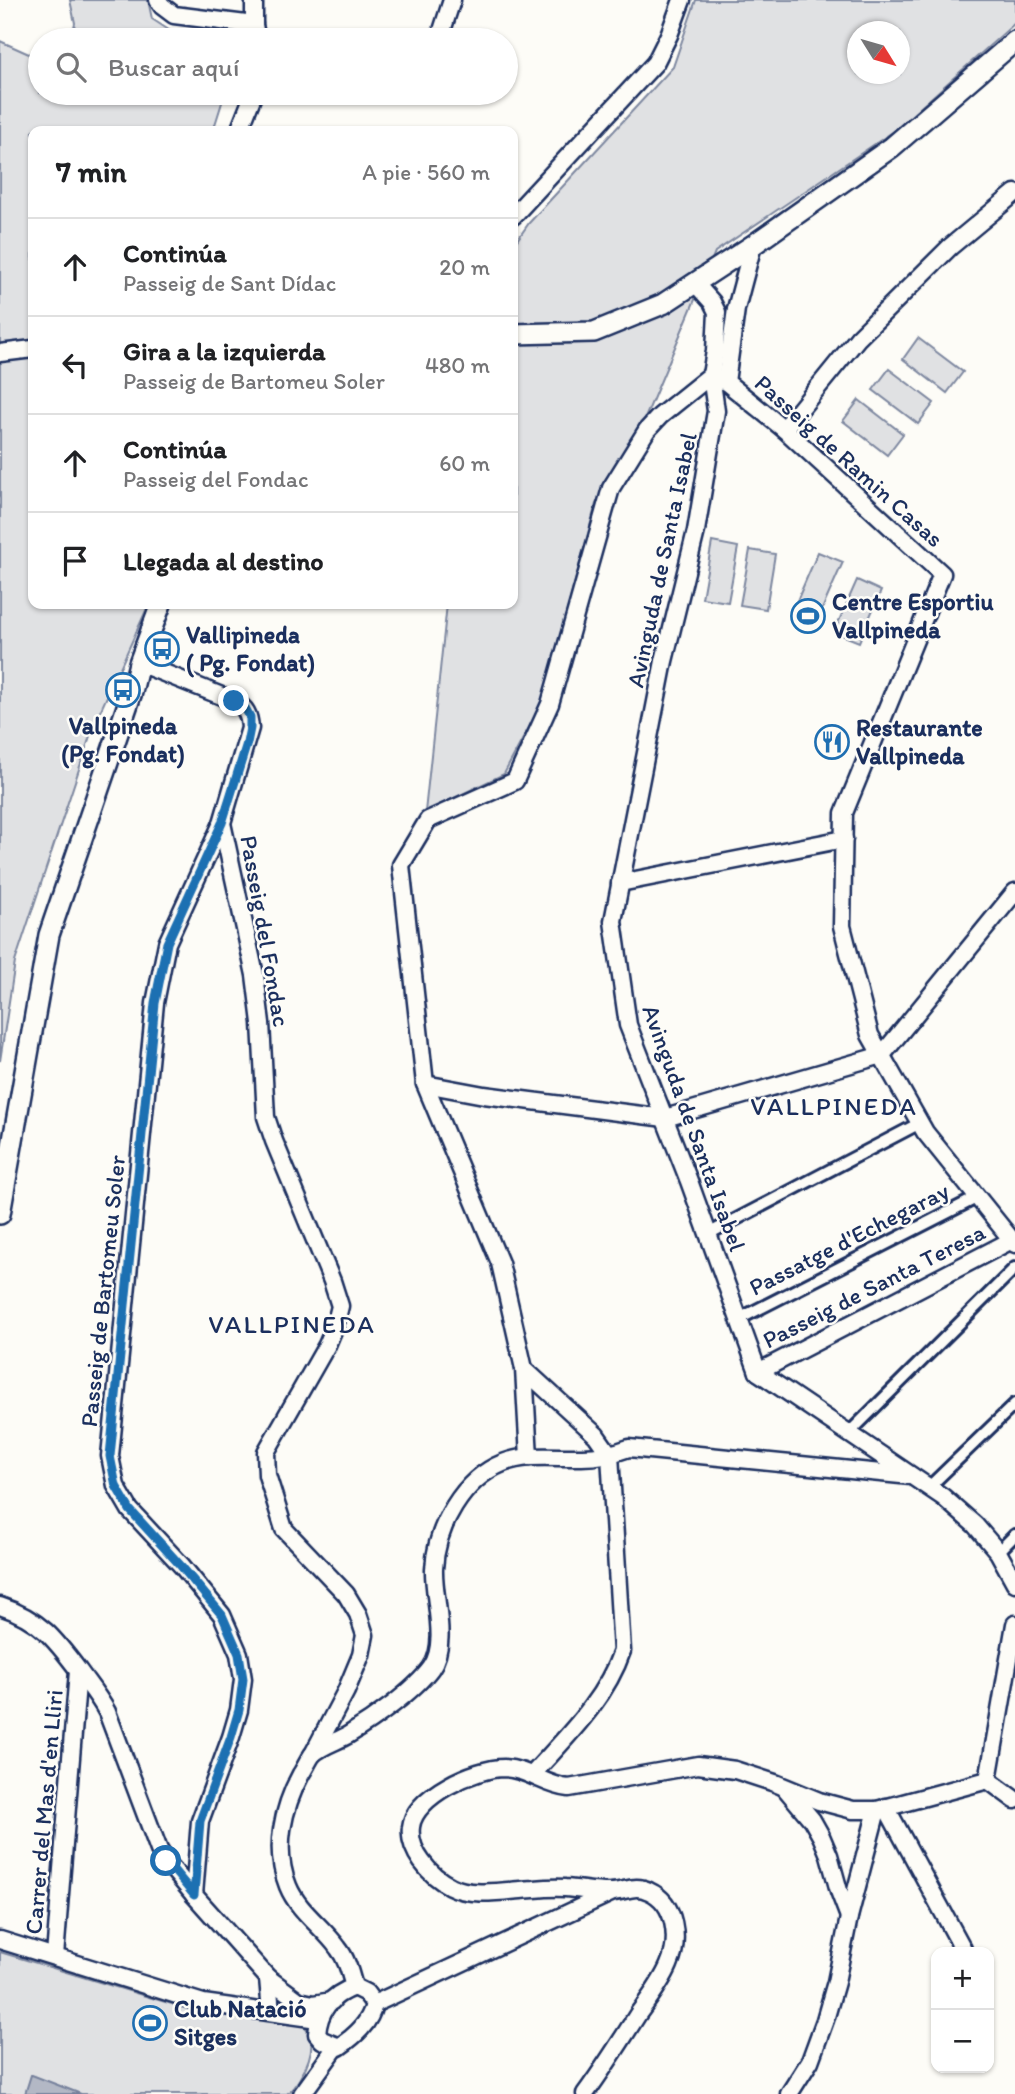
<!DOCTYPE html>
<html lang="es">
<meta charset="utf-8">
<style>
:root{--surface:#fff;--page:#f2f2f2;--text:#202124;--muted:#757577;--line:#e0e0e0}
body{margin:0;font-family:Itim,sans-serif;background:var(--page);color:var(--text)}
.controls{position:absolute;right:21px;bottom:21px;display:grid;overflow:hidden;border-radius:14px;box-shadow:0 2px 5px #0004}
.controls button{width:63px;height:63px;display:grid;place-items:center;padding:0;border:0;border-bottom:2px solid var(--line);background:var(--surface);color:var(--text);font:35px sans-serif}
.compass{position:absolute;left:847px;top:21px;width:63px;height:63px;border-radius:50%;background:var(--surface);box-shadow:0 2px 5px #0004;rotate:127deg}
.stop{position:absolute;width:21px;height:21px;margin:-16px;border:5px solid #1f6fb2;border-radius:50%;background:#fff}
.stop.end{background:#1f6fb2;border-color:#fff;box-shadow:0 2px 7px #0008}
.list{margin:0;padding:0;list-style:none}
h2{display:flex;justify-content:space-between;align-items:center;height:91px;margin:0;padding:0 28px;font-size:30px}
h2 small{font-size:23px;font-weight:400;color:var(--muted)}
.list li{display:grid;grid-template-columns:46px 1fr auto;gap:21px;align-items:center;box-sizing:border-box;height:98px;padding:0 28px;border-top:2px solid var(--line)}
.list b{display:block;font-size:26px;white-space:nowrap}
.list p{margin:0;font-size:23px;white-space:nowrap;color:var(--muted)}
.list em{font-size:23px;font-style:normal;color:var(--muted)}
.icon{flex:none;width:38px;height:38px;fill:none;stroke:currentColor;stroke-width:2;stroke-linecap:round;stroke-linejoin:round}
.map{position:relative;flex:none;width:1015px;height:2094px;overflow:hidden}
.search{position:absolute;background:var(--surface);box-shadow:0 2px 5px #0004;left:28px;top:28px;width:490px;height:77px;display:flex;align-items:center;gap:18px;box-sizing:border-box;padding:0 24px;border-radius:38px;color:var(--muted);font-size:26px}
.panel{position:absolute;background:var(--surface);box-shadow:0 2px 5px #0004;left:28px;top:126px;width:490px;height:483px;border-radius:14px}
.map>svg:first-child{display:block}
</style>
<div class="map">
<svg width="1015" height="2094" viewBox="0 0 1015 2094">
<rect width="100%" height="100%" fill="#fdfcf7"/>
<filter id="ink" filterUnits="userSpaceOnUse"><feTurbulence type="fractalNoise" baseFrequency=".0143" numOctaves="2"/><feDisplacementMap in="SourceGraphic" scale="14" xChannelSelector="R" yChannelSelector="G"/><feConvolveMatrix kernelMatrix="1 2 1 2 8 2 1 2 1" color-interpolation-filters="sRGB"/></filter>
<g filter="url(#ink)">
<g fill="#e0e1e3" stroke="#7e88a0" stroke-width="2" fill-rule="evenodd">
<polygon points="70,0 148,0 152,19 184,40 71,40 75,23"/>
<path d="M696 0H1015V23L894 131 715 252 643 423 596 504 542 703 504 774 425 812 447 604H513V246L529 223 673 67ZM858 32H900V74H858Z"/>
<polygon points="0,41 40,59 40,93 225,93 213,131 33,131 33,604 149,604 93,727 15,962 0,1061"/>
<polygon points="918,338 963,372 947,393 903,359"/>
<polygon points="889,369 934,403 918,424 873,390"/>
<polygon points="859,400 903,434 887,455 843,421"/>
<polygon points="712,542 738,547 728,602 702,598"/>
<polygon points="750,550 775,554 766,609 740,605"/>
<polygon points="818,552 843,562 820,614 796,603"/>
<polygon points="857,580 881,591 859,642 834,632"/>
<path d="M0 1952 205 2014 300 2023C325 2038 303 2080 287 2094H0Z"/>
</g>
<polygon fill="#b3b8c5" stroke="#76819c" stroke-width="2" points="31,2075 32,2075 81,2094 25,2094"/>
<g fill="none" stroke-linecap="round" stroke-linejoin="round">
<g stroke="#1b2f5e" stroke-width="16">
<g id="pedestrian">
<polyline points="708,1234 920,1123"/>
<polyline points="739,1319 978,1197"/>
<polyline points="849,1433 1015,1268"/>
<polyline points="929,1487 1015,1404"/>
<polyline points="998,1552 1015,1535"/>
</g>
</g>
<g stroke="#1b2f5e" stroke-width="21">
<g id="minor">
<polyline points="158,0 162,6 174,15 254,25"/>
<polyline points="254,0 254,25 257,40"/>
<polyline points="439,40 452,0"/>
<polyline points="239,131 254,93"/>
<polyline points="513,216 655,63 669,35 682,0"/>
<polyline points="695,283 712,302 717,312 715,351 711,375 716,411 696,531 664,661 613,921 628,1025 689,1181 758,1372 943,1497 975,1525 998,1552 1015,1583"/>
<polyline points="0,353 33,349"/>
<polyline points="711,375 726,382 784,429 942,574 844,813 842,926 870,1035 925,1132 1015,1244"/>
<polyline points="726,382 736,309 753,245"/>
<polyline points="784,429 858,338 950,247 1015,193"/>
<path d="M139 663 234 701C246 708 249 714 250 728L222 823 255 975 261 1023 266 1117 274 1141 332 1281 340 1306 335 1326 327 1345 266 1452 267 1475 284 1529 346 1594 358 1614 365 1635 361 1655 346 1691 313 1754"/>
<polyline points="620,883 844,839"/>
<polyline points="425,1084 484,1095 665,1118 882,1055 1015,892"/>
<polyline points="524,1369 596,1435 610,1455"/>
<polyline points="758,1372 1012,1240"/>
<polyline points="529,1457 524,1369 500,1263 425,1084 401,865 428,820 515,781 550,704 611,488 647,430 660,416 711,375"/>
<path d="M0 1606C40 1619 55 1639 79 1671 89 1685 99 1697 107 1712L159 1850 166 1861 194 1895 268 1978 299 2001 313 2004 332 2001"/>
<path d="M533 1774C567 1736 605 1700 622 1651L610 1455"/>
<polyline points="988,1780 1015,1624"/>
<polyline points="988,1780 1015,1800"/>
<polyline points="786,1789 812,1820 821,1836 829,1855 839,1891 849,1917"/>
<polyline points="886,1807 963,1949"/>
<polyline points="194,1895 200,1821 231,1737 239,1710 243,1679 239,1654 222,1615 182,1566 130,1510 116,1486 110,1456 155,1003 167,943 222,823"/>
<polyline points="0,1940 203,2003 318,2019"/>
<polyline points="55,1956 78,1671"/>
<polyline points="268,1978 271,2012"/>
<path d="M354 1987C350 1973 347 1959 338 1948 323 1927 298 1911 288 1886 273 1849 283 1808 301 1774 305 1768 308 1761 312 1755 320 1746 338 1741 348 1735 373 1720 414 1691 431 1668 449 1643 433 1598 434 1569 436 1527 463 1479 503 1463 528 1453 556 1458 582 1457 599 1457 613 1454 629 1448L911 1476"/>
<path d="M354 1987 366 1993 374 2004C370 2023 355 2036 339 2047L322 2040 317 2034C319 2010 331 1995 354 1987Z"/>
<polyline points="374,2004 613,1892"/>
<polyline points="302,2094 336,2047"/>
<path d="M585 2094C604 2068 621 2041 638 2014 649 1999 662 1982 669 1965 680 1940 676 1903 649 1891 635 1884 627 1891 613 1892 598 1893 581 1889 565 1888 555 1887 544 1888 534 1889 509 1890 472 1898 450 1886 430 1876 408 1851 411 1827 414 1796 476 1768 504 1768 528 1769 546 1786 569 1788L698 1765 735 1770 775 1783 819 1801 853 1810H877L988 1780"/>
<polyline points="789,2094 810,2061 825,2020 836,1982 849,1917 877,1810"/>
</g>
</g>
<g stroke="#1b2f5e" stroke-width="24">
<g id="tertiary">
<polyline points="513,334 594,332 663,304 753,245 892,147 1015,41"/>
<polyline points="0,1214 49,935 132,692 139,663 161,604"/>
</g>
</g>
<use href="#pedestrian" stroke="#fdfcf7" stroke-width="10"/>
<use href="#minor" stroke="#fdfcf7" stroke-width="16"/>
<use href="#tertiary" stroke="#fdfcf7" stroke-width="19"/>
</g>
</g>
<g fill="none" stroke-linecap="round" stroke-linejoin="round" filter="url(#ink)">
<polyline stroke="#1f6fb2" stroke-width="9" points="166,1861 194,1895 200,1821 231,1737 239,1710 243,1679 239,1654 222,1615 181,1566 130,1510 116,1486 110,1456 155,1003 167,943 222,823 247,743 250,728 250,717 244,706 234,701"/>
</g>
<defs>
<g id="stadium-ring" transform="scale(1.75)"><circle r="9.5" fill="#fdfcf7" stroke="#1f6fb2" stroke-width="1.5"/><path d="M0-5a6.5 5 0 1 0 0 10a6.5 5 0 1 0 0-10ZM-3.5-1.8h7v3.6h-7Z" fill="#1f6fb2"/></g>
<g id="bus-ring" transform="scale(1.75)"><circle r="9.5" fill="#fdfcf7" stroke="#1f6fb2" stroke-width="1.5"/><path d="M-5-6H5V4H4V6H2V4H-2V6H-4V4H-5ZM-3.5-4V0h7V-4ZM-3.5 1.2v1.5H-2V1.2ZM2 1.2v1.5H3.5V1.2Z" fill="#1f6fb2"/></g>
<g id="restaurant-ring" transform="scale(1.75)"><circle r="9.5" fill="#fdfcf7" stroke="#1f6fb2" stroke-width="1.5"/><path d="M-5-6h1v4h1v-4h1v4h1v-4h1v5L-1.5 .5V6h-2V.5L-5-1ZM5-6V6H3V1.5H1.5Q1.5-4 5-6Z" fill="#1f6fb2"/></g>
</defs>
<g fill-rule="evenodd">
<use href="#stadium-ring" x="808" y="616"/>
<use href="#bus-ring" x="162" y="649"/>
<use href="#bus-ring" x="123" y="690"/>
<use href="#restaurant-ring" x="832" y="742"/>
<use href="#stadium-ring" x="150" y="2023"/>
</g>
<g text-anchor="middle" stroke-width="5" stroke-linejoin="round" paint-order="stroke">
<g font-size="24" fill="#1b2f5e" stroke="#fdfcf7">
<text transform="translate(849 461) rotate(42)" y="8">Passeig de Ramin Casas</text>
<text transform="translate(662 560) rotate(-78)" y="8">Avinguda de Santa Isabel</text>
<text transform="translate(265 931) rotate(80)" y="8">Passeig del Fondac</text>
<text transform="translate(694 1128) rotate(70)" y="8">Avinguda de Santa Isabel</text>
<text transform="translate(849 1239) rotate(-27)" y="8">Passatge d'Echegaray</text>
<text transform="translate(874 1286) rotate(-27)" y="8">Passeig de Santa Teresa</text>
<text transform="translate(103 1291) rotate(-84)" y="8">Passeig de Bartomeu Soler</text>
<text transform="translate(44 1812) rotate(-85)" y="8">Carrer del Mas d'en Lliri</text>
</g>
<g font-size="24" font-weight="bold" fill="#1b2f5e" stroke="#fdfcf7" text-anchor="start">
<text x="832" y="610">Centre Esportiu<tspan x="832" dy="28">Vallpineda</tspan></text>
<text x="186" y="643">Vallipineda<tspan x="186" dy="28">( Pg. Fondat)</tspan></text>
<text x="123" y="734" text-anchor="middle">Vallpineda<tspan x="123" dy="28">(Pg. Fondat)</tspan></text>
<text x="856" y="736">Restaurante<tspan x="856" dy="28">Vallpineda</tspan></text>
<text x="174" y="2017">Club Natació<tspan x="174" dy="28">Sitges</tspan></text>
</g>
<g font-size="26" letter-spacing="2" fill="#1b2f5e" stroke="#fdfcf7">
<text x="834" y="1115">VALLPINEDA</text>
<text x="292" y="1333">VALLPINEDA</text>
</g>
</g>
</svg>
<div class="controls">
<button>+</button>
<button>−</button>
</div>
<svg class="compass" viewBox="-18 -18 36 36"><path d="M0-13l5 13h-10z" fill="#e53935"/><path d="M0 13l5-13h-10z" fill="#757577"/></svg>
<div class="stop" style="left:166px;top:1861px"></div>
<div class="stop end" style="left:234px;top:701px"></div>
<div class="search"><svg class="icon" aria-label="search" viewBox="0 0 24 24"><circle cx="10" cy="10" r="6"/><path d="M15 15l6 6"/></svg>Buscar aquí</div>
<section class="panel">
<h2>7 min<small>A pie · 560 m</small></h2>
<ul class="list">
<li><svg class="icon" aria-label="ahead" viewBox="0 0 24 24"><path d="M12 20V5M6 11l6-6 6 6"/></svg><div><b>Continúa</b><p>Passeig de Sant Dídac</p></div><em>20 m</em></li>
<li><svg class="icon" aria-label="left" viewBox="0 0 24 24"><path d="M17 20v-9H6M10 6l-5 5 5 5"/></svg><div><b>Gira a la izquierda</b><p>Passeig de Bartomeu Soler</p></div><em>480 m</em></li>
<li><svg class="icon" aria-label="ahead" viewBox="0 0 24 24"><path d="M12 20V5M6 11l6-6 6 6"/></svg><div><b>Continúa</b><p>Passeig del Fondac</p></div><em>60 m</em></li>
<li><svg class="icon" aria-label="arrive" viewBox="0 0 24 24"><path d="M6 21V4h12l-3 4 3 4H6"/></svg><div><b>Llegada al destino</b></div></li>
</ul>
</section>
</div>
